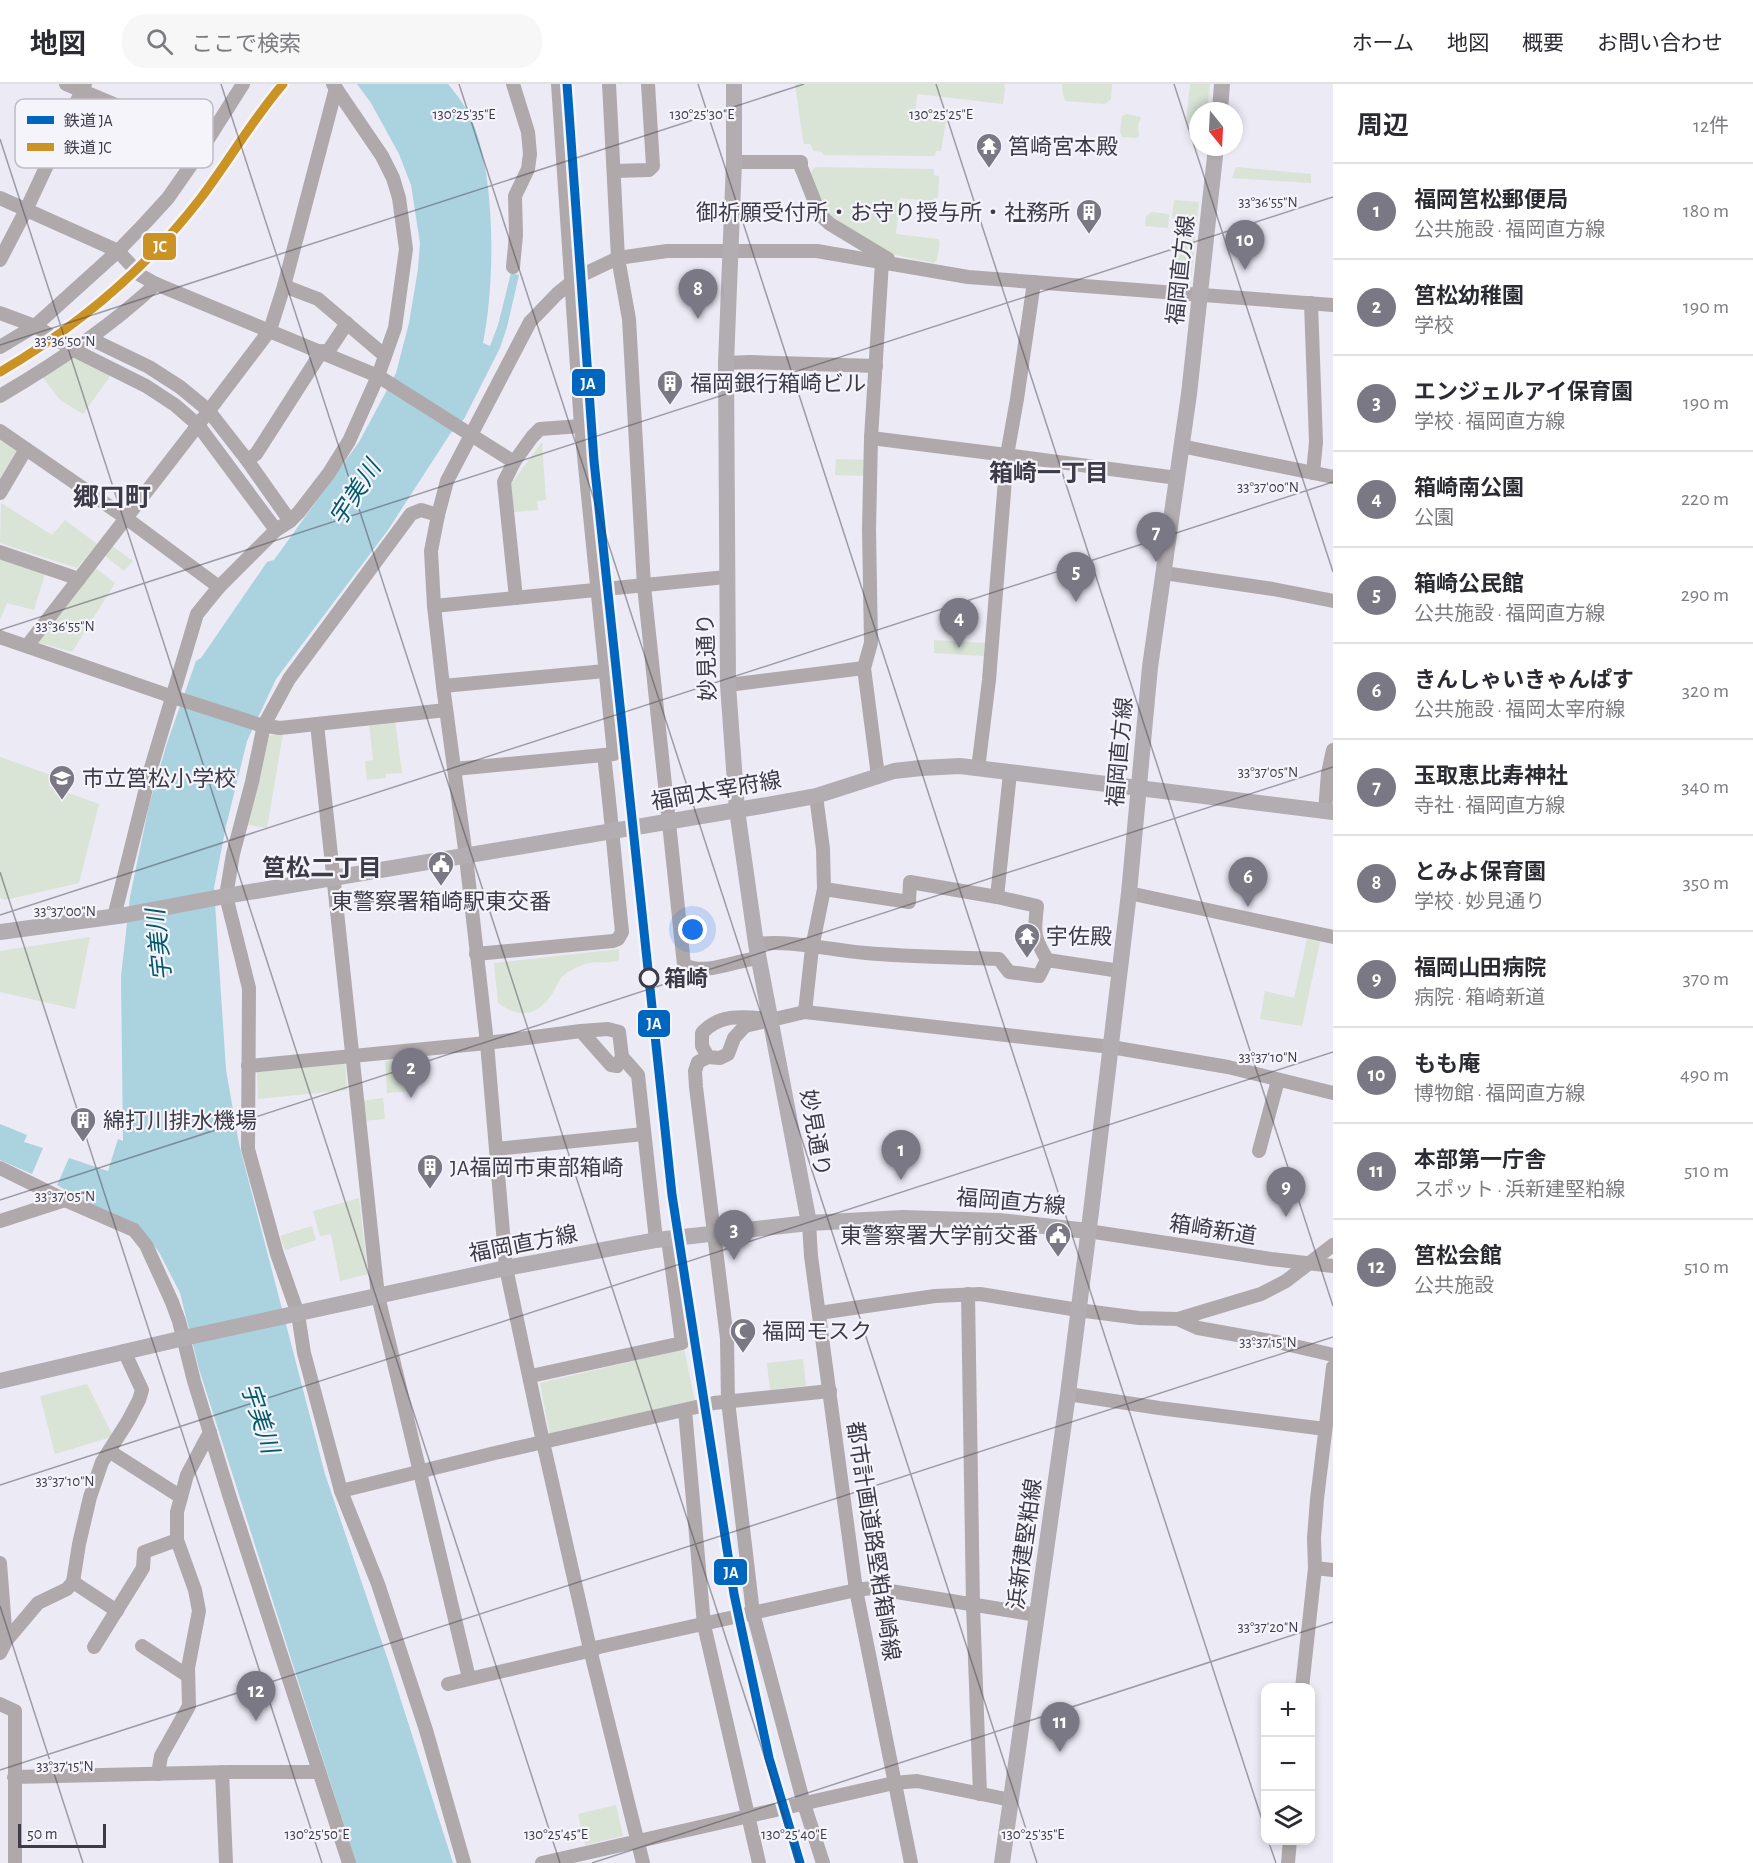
<!DOCTYPE html>
<html lang="ja">
<meta charset="utf-8">
<style>
:root{--surface:#fff;--page:#f7f7f7;--text:#2b2b33;--muted:#7c7c81;--line:#e1e1e2;--accent:#7a7885}
body{margin:0;font-family:"Alegreya Sans","Noto Sans JP",sans-serif;background:var(--page);color:var(--text)}
.controls{position:absolute;right:18px;bottom:18px;display:grid;overflow:hidden;border-radius:12px;box-shadow:0 3px 9px #0003}
.controls button{width:54px;height:54px;display:grid;place-items:center;padding:0;border:0;border-bottom:2px solid var(--line);background:var(--surface);color:var(--text);font:30px sans-serif}
.compass{position:absolute;left:1189px;top:18px;width:54px;height:54px;border-radius:50%;background:var(--surface);box-shadow:0 3px 9px #0003;rotate:162deg}
.scale{position:absolute;left:18px;bottom:15px;width:88px;box-sizing:border-box;padding-left:6px;border:3px solid #3d3b48;border-top:0;font-size:16px;line-height:21px;white-space:nowrap;color:#3d3b48;-webkit-text-stroke:4px #f5f4fb;paint-order:stroke}
.you{position:absolute;left:693px;top:846px;width:21px;height:21px;margin:-15px;border:4px solid #fff;border-radius:50%;background:#1a73e8;box-shadow:0 0 0 9px #1a73e833}
.badge{display:grid;place-items:center;width:39px;height:39px;border-radius:50%;background:var(--accent);color:#fff;font-size:20px;font-weight:700}
.pin{position:absolute;translate:-50% -50px;filter:drop-shadow(0 2px 3px #0008)}
.pin::after{content:'';position:absolute;top:32px;width:21px;height:18px;background:inherit;clip-path:polygon(0 0,100% 0,50% 100%)}
.list{margin:0;padding:0;list-style:none}
h2{display:flex;justify-content:space-between;align-items:center;height:78px;margin:0;padding:0 24px;font-size:26px}
h2 small{font-size:20px;font-weight:400;color:var(--muted)}
.list li{display:grid;grid-template-columns:39px 1fr auto;gap:18px;align-items:center;box-sizing:border-box;height:96px;padding:0 24px;border-top:2px solid var(--line)}
.list b{display:block;font-size:22px;white-space:nowrap}
.list p{margin:0;font-size:20px;white-space:nowrap;color:var(--muted)}
.list em{font-size:20px;font-style:normal;color:var(--muted)}
.icon{flex:none;width:33px;height:33px;fill:none;stroke:currentColor;stroke-width:2;stroke-linecap:round;stroke-linejoin:round}
.map{position:relative;flex:none;width:1333px;height:1779px;overflow:hidden}
header{display:flex;align-items:center;gap:36px;box-sizing:border-box;height:84px;padding:0 30px;background:var(--surface);border-bottom:2px solid var(--line)}
header strong{font-size:28px}
nav{display:flex;gap:33px;margin-inline-start:auto;font-size:21px}
.search{width:420px;height:54px;background:var(--page);display:flex;align-items:center;gap:15px;box-sizing:border-box;padding:0 21px;border-radius:24px;color:var(--muted);font-size:22px}
main{display:flex}
aside{flex:1;background:var(--surface)}
.map>svg:first-child{display:block}
</style>
<header>
<strong>地図</strong>
<div class="search"><svg class="icon" aria-label="search" viewBox="0 0 24 24"><circle cx="10" cy="10" r="6"/><path d="M15 15l6 6"/></svg>ここで検索</div>
<nav><a>ホーム</a><a>地図</a><a>概要</a><a>お問い合わせ</a></nav>
</header>
<main>
<div class="map">
<svg width="1333" height="1779" viewBox="0 0 1333 1779">
<rect width="100%" height="100%" fill="#eceaf5"/>
<g fill="#d9e3d6">
<polygon points="795,0 1004,0 1005,5 1003,20 917,10 915,33 946,37 941,67 936,67 935,72 824,71 821,68 814,67 810,60 804,60 803,57"/>
<polygon points="1062,0 1112,0 1111,15 1105,20 1065,17 1063,10"/>
<polygon points="1190,0 1210,0 1207,27 1198,27 1198,40 1186,39"/>
<polygon points="1126,30 1141,33 1138,41 1139,52 1136,54 1122,53 1120,48 1122,32"/>
<polygon points="816,83 934,85 934,91 939,92 938,114 934,114 933,117 900,114 896,150 938,155 940,158 937,176 934,179 881,168 820,123 811,94 812,86"/>
<polygon points="1236,83 1311,90 1311,99 1232,94"/>
<polygon points="1174,116 1199,118 1190,203 1170,202 1177,136 1172,135"/>
<polygon points="1152,128 1169,130 1168,144 1145,142 1146,132"/>
<polygon points="73,271 111,291 83,330 60,316 42,292"/>
<polygon points="0,354 18,367 0,398"/>
<polygon points="542,358 546,416 537,417 538,426 514,428 511,400"/>
<polygon points="836,375 868,376 867,392 835,391"/>
<polygon points="1,419 52,451 65,436 97,460 77,484 0,459"/>
<polygon points="112,462 133,477 124,487 104,471"/>
<polygon points="0,474 45,490 34,526 7,519 0,536"/>
<polygon points="94,483 115,499 72,568 38,558"/>
<polygon points="934,556 985,559 984,572 934,569"/>
<polygon points="395,636 402,689 386,690 386,694 367,696 365,677 373,676 369,639"/>
<polygon points="283,649 267,744 245,740 268,652"/>
<polygon points="0,673 51,691 49,702 99,720 79,799 5,816 0,814"/>
<polygon points="90,853 75,925 0,908 0,867"/>
<polygon points="1307,855 1320,858 1302,942 1260,935 1265,907 1294,914"/>
<path d="M619 865V876C606 881 592 875 578 883 573 885 566 889 562 893 557 898 555 907 550 913 534 934 518 933 498 919L494 879Z"/>
<polygon points="418,974 420,995 411,996 412,1007 387,1009 385,977"/>
<polygon points="345,979 347,1006 258,1015 257,988"/>
<polygon points="383,1014 385,1035 363,1037 361,1017"/>
<polygon points="359,1114 368,1190 340,1197 331,1150 320,1152 313,1127"/>
<polygon points="312,1142 316,1156 285,1166 280,1152"/>
<polygon points="684,1265 695,1318 550,1352 540,1299"/>
<polygon points="803,1275 806,1302 770,1306 767,1279"/>
<polygon points="87,1300 112,1350 111,1353 55,1370 40,1312"/>
<polygon points="616,1721 623,1752 585,1761 578,1730"/>
</g>
<g fill="#aad2df">
<path d="M357 0H448C457 11 468 25 473 39 496 95 495 200 483 259L490 262 498 241 511 189 519 191 507 243 500 264 464 335 450 350 388 446 276 595 247 657 226 742 214 804 226 986 239 1060 325 1390 389 1579 453 1779H356L199 1285 180 1209 159 1168 140 1145 104 1129 57 1101 69 1074 108 1087 118 1055 123 1057 121 892 130 813 149 721 167 659 196 577 201 574 267 478 274 476 359 358 386 308 396 289 409 239 418 185 420 159 411 101 399 70 371 19Z"/>
<polygon points="0,1040 27,1051 24,1058 43,1064 32,1090 0,1076"/>
</g>
<g fill="none" stroke-linecap="round" stroke-linejoin="round">
<g stroke="#b0a9ab" stroke-width="14">
<polyline points="66,0 206,59"/>
<path d="M609 0 618 174 629 235 644 502 684 881C706 892 736 876 759 874"/>
<polyline points="734,78 801,78 801,83 820,131 830,140 888,175"/>
<polyline points="614,87 649,86 653,82 648,0"/>
<polyline points="0,114 118,167 140,191 156,200 378,292 514,378"/>
<polyline points="0,176 26,126 85,0"/>
<polyline points="513,183 516,151 515,112 528,85 530,70 528,48 513,0"/>
<polyline points="1034,198 1017,315 1007,371 1177,394"/>
<polyline points="284,202 318,215 384,271"/>
<polyline points="1311,219 1316,358 1313,389"/>
<polyline points="0,229 35,242 74,266 146,302 175,321 198,341 276,446"/>
<polyline points="91,255 149,283 180,303 208,326 247,376 290,437"/>
<polyline points="0,263 35,242 118,167 146,138 168,114 198,71 243,0"/>
<polyline points="327,269 347,239"/>
<polyline points="726,279 750,278 876,282"/>
<path d="M0 312C56 279 109 244 156 200"/>
<polyline points="0,347 126,434 219,503"/>
<polyline points="871,354 1007,371 989,596 978,685"/>
<polyline points="1181,362 1333,393"/>
<polyline points="247,376 256,370 322,267"/>
<polyline points="0,409 26,365"/>
<polyline points="438,431 421,426 411,430 289,595 264,641 252,698 233,770 226,812 249,904 248,1065 277,1170 298,1230 304,1269 341,1407 378,1500 426,1646 464,1779"/>
<polyline points="0,468 79,495"/>
<polyline points="1164,489 1273,505 1333,517"/>
<polyline points="516,514 504,398 514,378 532,353 540,345 581,342"/>
<polyline points="434,522 726,493"/>
<polyline points="0,553 173,613 260,641 280,644 446,626"/>
<polyline points="27,562 198,341 270,246 284,202 336,4"/>
<polyline points="728,601 864,584"/>
<polyline points="443,602 605,587"/>
<polyline points="317,640 378,1212 469,1594"/>
<polyline points="454,685 604,671"/>
<polyline points="878,692 864,584 871,559 869,445 871,354 882,178"/>
<polyline points="1325,727 1328,689 1333,666"/>
<polyline points="824,805 909,818 910,798 997,813 1010,689"/>
<polyline points="1129,809 1333,853"/>
<path d="M997 813 1037 822C1034 850 1033 851 1047 876"/>
<polyline points="114,833 151,684 197,530 219,503 276,446 290,437 299,428 329,389 349,357 378,292 395,244 406,165 399,114 393,94 382,72 333,0"/>
<path d="M756 860C793 856 829 866 866 869 910 873 955 873 999 875L1009 888 1039 892 1047 876 1120 887"/>
<path d="M476 870 613 857 618 855 622 848C616 789 611 730 604 671L614 670 581 342 558 0"/>
<polyline points="805,928 812,864 824,805 823,765 816,712"/>
<path d="M772 935C746 933 721 928 702 949V962L708 973 720 974 728 970 734 954 745 942 805 928 1111 963 1228 983 1333 1009"/>
<polyline points="622,973 638,991 656,1156"/>
<polyline points="708,973 698,978 695,987 696,1003 727,1255 728,1317 753,1529 804,1720 823,1779"/>
<polyline points="248,982 487,959 581,947 608,945 619,948 622,973 617,982 611,981 581,947"/>
<polyline points="496,1065 644,1050"/>
<polyline points="1259,1067 1278,996"/>
<polyline points="0,1084 65,1116 134,1146 146,1161 172,1218 179,1237 194,1297 230,1414 349,1779"/>
<polyline points="0,1137 65,1116"/>
<polyline points="809,1139 811,1172 856,1506 911,1779"/>
<polyline points="1088,1147 1271,1175 1333,1182"/>
<polyline points="968,1210 973,1521 980,1710"/>
<polyline points="819,1229 935,1212 980,1210 1078,1226 1139,1234 1178,1235 1261,1210 1286,1197 1333,1161"/>
<polyline points="1178,1235 1198,1244 1277,1258 1333,1271"/>
<polyline points="531,1292 682,1259 668,1155"/>
<polyline points="1068,1310 1159,1324 1325,1345"/>
<polyline points="685,1326 704,1541 759,1779"/>
<polyline points="109,1367 181,1413"/>
<polyline points="341,1407 495,1369 714,1319 830,1307"/>
<polyline points="0,1479 6,1557"/>
<polyline points="1315,1484 1333,1486"/>
<polyline points="73,1498 117,1527"/>
<polyline points="142,1562 188,1592"/>
<polyline points="94,1563 143,1484 144,1468 177,1456"/>
<polyline points="0,1569 6,1557 38,1519 67,1505 73,1498 79,1460 90,1413 102,1378 128,1337 139,1316 142,1306 124,1267"/>
<polyline points="448,1600 584,1568 599,1563 856,1506 872,1504 1037,1531"/>
<polyline points="1302,1604 1315,1484 1314,1454 1317,1415 1333,1283"/>
<polyline points="0,1620 15,1627 15,1779"/>
<polyline points="222,1688 226,1779"/>
<polyline points="158,1690 161,1672 189,1622 188,1584 199,1527 195,1506 177,1456 177,1428 187,1391 210,1348"/>
<polyline points="14,1693 232,1688 319,1688"/>
<polyline points="542,1779 894,1699 917,1697 1011,1716"/>
<polyline points="643,1779 590,1565 543,1358 506,1184 487,959 466,773 443,602 434,522 431,467 438,431 447,397 530,238 557,210 578,193 618,174 667,167 817,167 968,193 1333,221"/>
<polyline points="1288,1779 1290,1756"/>
</g>
<g stroke="#b2adb1" stroke-width="16">
<polyline points="734,0 734,78 726,279 728,601 737,726 756,860 809,1139"/>
<polyline points="1220,27 1222,0"/>
<polyline points="0,848 125,831 226,812 761,722 816,712 894,687 921,684 960,682 1333,728"/>
<polyline points="0,1297 184,1254 506,1184 656,1156 809,1139 903,1134 999,1137 1088,1147"/>
<polyline points="1002,1779 1068,1310 1091,1128 1129,809 1150,583 1189,310 1216,63"/>
</g>
<g stroke="#f5f4fb" stroke-width="14">
<polyline id="rail-1" points="567,0 594,377 672,1111 734,1510 769,1674 800,1779"/>
</g>
<g stroke="#f5f4fb" stroke-width="14">
<path id="rail-2" d="M0 288C77 243 145 186 200 115 229 77 252 36 283 0"/>
</g>
<use href="#rail-1" stroke="#0065bd" stroke-width="9"/>
<use href="#rail-2" stroke="#cb9224" stroke-width="9"/>
</g>
<path fill="none" stroke="#3d3b48" stroke-width="1.5" stroke-opacity="0.45" d="M221 0 799 1779M459 0 1037 1779M698 0 1266 1748M936 0 1333 1222M1174 0 1333 488M0 55 560 1779M0 261 804 0M0 546 1333 113M0 788 322 1779M0 831 1333 398M0 1116 1333 683M0 1401 1333 968M0 1522 83 1779M0 1686 1333 1253M1268 1756 1276 1779M592 1779 1333 1538"/>
<defs>
<g id="temple-pin" transform="scale(1.35)"><path d="M0 17L-7.5 6A9.5 9.5 0 1 1 7.5 6Z" fill="#7a7885" stroke="#f5f4fb"/><path d="M0-6L5-2H3V0L6.5 2.5H4V6H1.5V3h-3V6H-4V2.5H-6.5L-3 0V-2H-5Z" fill="#fff"/></g>
<g id="building-pin" transform="scale(1.35)"><path d="M0 17L-7.5 6A9.5 9.5 0 1 1 7.5 6Z" fill="#7a7885" stroke="#f5f4fb"/><path d="M-4-6H4V6H1V3H-1V6H-4ZM-2.5-4.3h1.7v1.8h-1.7ZM.8-4.3h1.7v1.8H.8ZM-2.5-1h1.7V.8h-1.7ZM.8-1h1.7V.8H.8Z" fill="#fff"/></g>
<g id="school-pin" transform="scale(1.35)"><path d="M0 17L-7.5 6A9.5 9.5 0 1 1 7.5 6Z" fill="#7a7885" stroke="#f5f4fb"/><path d="M0-5L7-2L0 1L-7-2ZM-4 1L0 2.5L4 1V4Q0 6-4 4Z" fill="#fff"/></g>
<g id="civic-pin" transform="scale(1.35)"><path d="M0 17L-7.5 6A9.5 9.5 0 1 1 7.5 6Z" fill="#7a7885" stroke="#f5f4fb"/><path d="M-.6-6.5H3V-4.5H.6V-3L4-1V1h2V6H-6V1h2V-1L-.6-3ZM-1.2 2.5V6h2.4V2.5Z" fill="#fff"/></g>
<g id="mosque-pin" transform="scale(1.35)"><path d="M0 17L-7.5 6A9.5 9.5 0 1 1 7.5 6Z" fill="#7a7885" stroke="#f5f4fb"/><path d="M3.5-4.9A6 6 0 1 0 3.5 4.9A5 5 0 1 1 3.5-4.9Z" fill="#fff"/></g>
</defs>
<g fill-rule="evenodd">
<use href="#temple-pin" x="989" y="62"/>
<use href="#building-pin" x="1089" y="128"/>
<use href="#building-pin" x="670" y="299"/>
<use href="#school-pin" x="62" y="694"/>
<use href="#civic-pin" x="441" y="780"/>
<use href="#temple-pin" x="1027" y="852"/>
<use href="#building-pin" x="83" y="1036"/>
<use href="#building-pin" x="430" y="1083"/>
<use href="#civic-pin" x="1058" y="1151"/>
<use href="#mosque-pin" x="743" y="1247"/>
</g>
<circle fill="#f5f4fb" stroke="#3d3b48" stroke-width="3" cx="649" cy="894" r="9"/>
<g text-anchor="middle" stroke-width="4.5" stroke-linejoin="round" paint-order="stroke">
<g font-size="22" fill="#3d3b48" stroke="#f5f4fb" text-anchor="start">
<text x="1008" y="70">筥崎宮本殿</text>
<text x="1070" y="136" text-anchor="end">御祈願受付所・お守り授与所・社務所</text>
<text x="690" y="307">福岡銀行箱崎ビル</text>
<text x="82" y="702">市立筥松小学校</text>
<text x="441" y="825" text-anchor="middle">東警察署箱崎駅東交番</text>
<text x="1046" y="860">宇佐殿</text>
<text x="103" y="1044">綿打川排水機場</text>
<text x="450" y="1091">JA福岡市東部箱崎</text>
<text x="1038" y="1159" text-anchor="end">東警察署大学前交番</text>
<text x="762" y="1255">福岡モスク</text>
</g>
<g font-size="22" fill="#3d3b48" stroke="#f5f4fb">
<text transform="translate(1180 186) rotate(-84)" y="8">福岡直方線</text>
<text transform="translate(706 573) rotate(-92)" y="8">妙見通り</text>
<text transform="translate(1119 668) rotate(-85)" y="8">福岡直方線</text>
<text transform="translate(716 706) rotate(-10)" y="8">福岡太宰府線</text>
<text transform="translate(816 1049) rotate(80)" y="8">妙見通り</text>
<text transform="translate(1011 1117) rotate(5)" y="8">福岡直方線</text>
<text transform="translate(1213 1145) rotate(9)" y="8">箱崎新道</text>
<text transform="translate(523 1159) rotate(-11)" y="8">福岡直方線</text>
<text transform="translate(874 1457) rotate(81)" y="8">都市計画道路堅粕箱崎線</text>
<text transform="translate(1024 1460) rotate(-82)" y="8">浜新建堅粕線</text>
</g>
<g font-size="22" font-weight="bold" fill="#3d3b48" stroke="#f5f4fb" text-anchor="start">
<text x="664" y="902">箱崎</text>
</g>
<g font-size="24" font-weight="bold" fill="#3d3b48" stroke="#f5f4fb">
<text x="1049" y="397">箱崎一丁目</text>
<text x="322" y="792">筥松二丁目</text>
</g>
<g font-size="24" font-style="italic" fill="#015a69" stroke="#f5f4fb">
<text transform="translate(355 409) rotate(-57)" y="8">宇美川</text>
<text transform="translate(159 861) rotate(-96)" y="8">宇美川</text>
<text transform="translate(260 1334) rotate(72)" y="8">宇美川</text>
</g>
<g font-size="26" font-weight="bold" fill="#3d3b48" stroke="#f5f4fb">
<text x="112" y="422">郷口町</text>
</g>
</g>
<rect x="15" y="15" width="198" height="69" rx="9" fill="#f5f4fb" stroke="#bebcc5" stroke-width="1.5"/>
<rect x="27" y="32" width="27" height="8" fill="#0065bd"/>
<rect x="27" y="59" width="27" height="8" fill="#cb9224"/>
<g font-size="16" fill="#3d3b48">
<text x="64" y="42">鉄道 JA</text>
<text x="64" y="69">鉄道 JC</text>
</g>
<g font-size="15" text-anchor="middle" fill="#3d3b48" stroke="#f5f4fb" stroke-width="4.5" stroke-linejoin="round" paint-order="stroke">
<text x="464" y="35">130°25'35"E</text>
<text x="702" y="35">130°25'30"E</text>
<text x="941" y="35">130°25'25"E</text>
<text x="1268" y="123">33°36'55"N</text>
<text x="65" y="262">33°36'50"N</text>
<text x="1268" y="408">33°37'00"N</text>
<text x="65" y="547">33°36'55"N</text>
<text x="1268" y="693">33°37'05"N</text>
<text x="65" y="832">33°37'00"N</text>
<text x="1268" y="978">33°37'10"N</text>
<text x="65" y="1117">33°37'05"N</text>
<text x="1268" y="1263">33°37'15"N</text>
<text x="65" y="1402">33°37'10"N</text>
<text x="1268" y="1548">33°37'20"N</text>
<text x="65" y="1687">33°37'15"N</text>
<text x="317" y="1755">130°25'50"E</text>
<text x="556" y="1755">130°25'45"E</text>
<text x="794" y="1755">130°25'40"E</text>
<text x="1033" y="1755">130°25'35"E</text>
</g>
<g stroke="#f5f4fb" stroke-width="2">
<rect x="142" y="148" width="35" height="29" rx="6" fill="#cb9224"/>
<rect x="571" y="284" width="35" height="29" rx="6" fill="#0065bd"/>
<rect x="637" y="925" width="34" height="29" rx="6" fill="#0065bd"/>
<rect x="713" y="1474" width="35" height="28" rx="6" fill="#0065bd"/>
</g>
<g font-size="16" text-anchor="middle" font-weight="bold" fill="#fff">
<text x="160" y="168">JC</text>
<text x="588" y="305">JA</text>
<text x="654" y="945">JA</text>
<text x="731" y="1494">JA</text>
</g>
</svg>
<div class="controls">
<button>+</button>
<button>−</button>
<button><svg class="icon" aria-label="layers" viewBox="0 0 24 24"><path d="M12 4l9 5-9 5-9-5zM3 14l9 5 9-5"/></svg></button>
</div>
<svg class="compass" viewBox="-18 -18 36 36"><path d="M0-13l5 13h-10z" fill="#e53935"/><path d="M0 13l5-13h-10z" fill="#7c7c81"/></svg>
<div class="scale">50 m</div>
<div class="you"></div>
<div class="pin badge" style="left:901px;top:1096px">1</div>
<div class="pin badge" style="left:411px;top:1014px">2</div>
<div class="pin badge" style="left:734px;top:1176px">3</div>
<div class="pin badge" style="left:959px;top:564px">4</div>
<div class="pin badge" style="left:1076px;top:518px">5</div>
<div class="pin badge" style="left:1248px;top:823px">6</div>
<div class="pin badge" style="left:1156px;top:478px">7</div>
<div class="pin badge" style="left:698px;top:235px">8</div>
<div class="pin badge" style="left:1286px;top:1133px">9</div>
<div class="pin badge" style="left:1245px;top:186px">10</div>
<div class="pin badge" style="left:1060px;top:1668px">11</div>
<div class="pin badge" style="left:256px;top:1637px">12</div>
</div>
<aside>
<h2>周辺<small>12件</small></h2>
<ul class="list">
<li><span class="badge">1</span><div><b>福岡筥松郵便局</b><p>公共施設 · 福岡直方線</p></div><em>180 m</em></li>
<li><span class="badge">2</span><div><b>筥松幼稚園</b><p>学校</p></div><em>190 m</em></li>
<li><span class="badge">3</span><div><b>エンジェルアイ保育園</b><p>学校 · 福岡直方線</p></div><em>190 m</em></li>
<li><span class="badge">4</span><div><b>箱崎南公園</b><p>公園</p></div><em>220 m</em></li>
<li><span class="badge">5</span><div><b>箱崎公民館</b><p>公共施設 · 福岡直方線</p></div><em>290 m</em></li>
<li><span class="badge">6</span><div><b>きんしゃいきゃんぱす</b><p>公共施設 · 福岡太宰府線</p></div><em>320 m</em></li>
<li><span class="badge">7</span><div><b>玉取恵比寿神社</b><p>寺社 · 福岡直方線</p></div><em>340 m</em></li>
<li><span class="badge">8</span><div><b>とみよ保育園</b><p>学校 · 妙見通り</p></div><em>350 m</em></li>
<li><span class="badge">9</span><div><b>福岡山田病院</b><p>病院 · 箱崎新道</p></div><em>370 m</em></li>
<li><span class="badge">10</span><div><b>もも庵</b><p>博物館 · 福岡直方線</p></div><em>490 m</em></li>
<li><span class="badge">11</span><div><b>本部第一庁舎</b><p>スポット · 浜新建堅粕線</p></div><em>510 m</em></li>
<li><span class="badge">12</span><div><b>筥松会館</b><p>公共施設</p></div><em>510 m</em></li>
</ul>
</aside>
</main>
